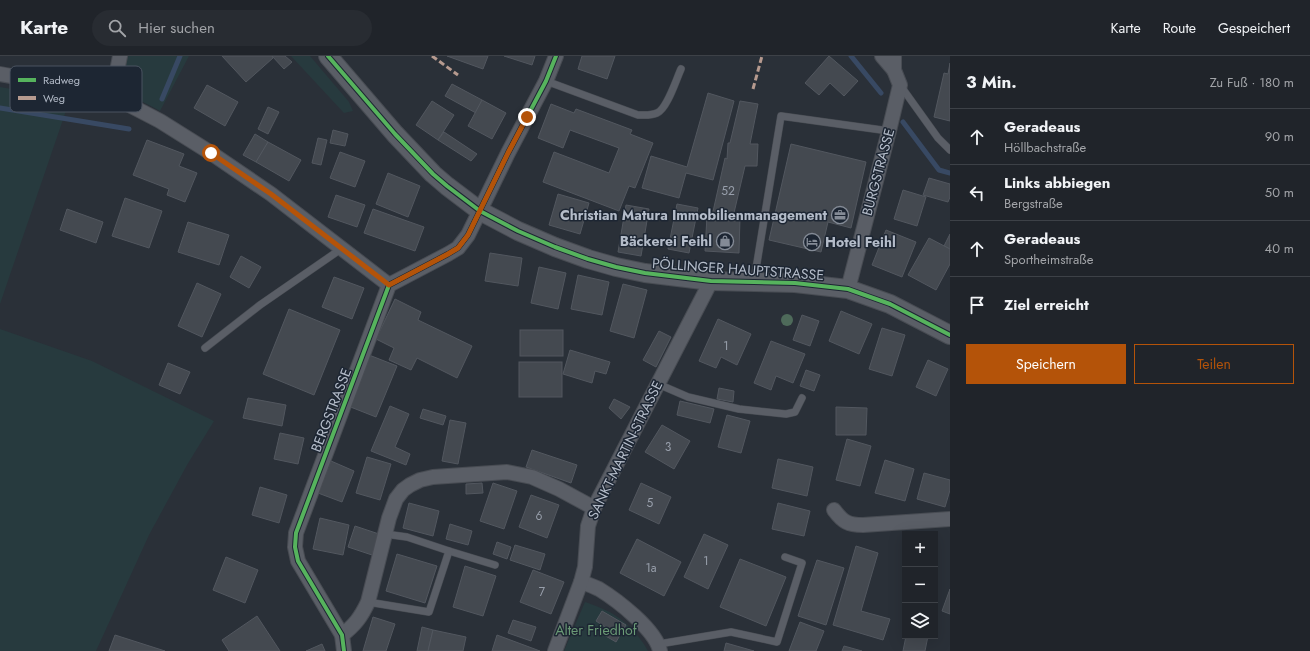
<!DOCTYPE html>
<html lang="de">
<meta charset="utf-8">
<style>
:root{--surface:#20242a;--page:#282c32;--text:#f1f3f6;--muted:#a2a4a8;--line:#3d4147;--accent:#b45309}
body{margin:0;font-family:Jost,sans-serif;background:var(--page);color:var(--text)}
.controls{position:absolute;right:12px;bottom:12px;display:grid;overflow:hidden;border-radius:0px;box-shadow:0 4px 16px #0002}
.controls button{width:36px;height:36px;display:grid;place-items:center;padding:0;border:0;border-bottom:1px solid var(--line);background:var(--surface);color:var(--text);font:20px sans-serif}
.stop{position:absolute;width:12px;height:12px;margin:-9px;border:3px solid #b45309;border-radius:50%;background:#fff}
.stop.end{background:#b45309;border-color:#fff;box-shadow:0 1px 4px #0008}
.list{margin:0;padding:0;list-style:none}
h2{display:flex;justify-content:space-between;align-items:center;height:52px;margin:0;padding:0 16px;font-size:17px}
h2 small{font-size:13px;font-weight:400;color:var(--muted)}
.list li{display:grid;grid-template-columns:26px 1fr auto;gap:12px;align-items:center;box-sizing:border-box;height:56px;padding:0 16px;border-top:1px solid var(--line)}
.list b{display:block;font-size:15px;white-space:nowrap}
.list p{margin:0;font-size:13px;white-space:nowrap;color:var(--muted)}
.list em{font-size:13px;font-style:normal;color:var(--muted)}
.actions{display:flex;gap:8px;padding:12px 16px}
.actions a{flex:1;padding:9px 0;border:1px solid var(--accent);border-radius:0px;text-align:center;font-size:14px;color:var(--accent)}
.actions .main{background:var(--accent);color:#fff}
.icon{flex:none;width:22px;height:22px;fill:none;stroke:currentColor;stroke-width:2;stroke-linecap:round;stroke-linejoin:round}
.map{position:relative;flex:none;width:950px;height:595px;overflow:hidden}
header{display:flex;align-items:center;gap:24px;box-sizing:border-box;height:56px;padding:0 20px;background:var(--surface);border-bottom:1px solid var(--line)}
header strong{font-size:19px}
nav{display:flex;gap:22px;margin-inline-start:auto;font-size:14px}
.search{width:280px;height:36px;background:var(--page);display:flex;align-items:center;gap:10px;box-sizing:border-box;padding:0 14px;border-radius:22px;color:var(--muted);font-size:15px}
main{display:flex}
aside{flex:1;background:var(--surface)}
.map>svg:first-child{display:block}
</style>
<header>
<strong>Karte</strong>
<div class="search"><svg class="icon" aria-label="search" viewBox="0 0 24 24"><circle cx="10" cy="10" r="6"/><path d="M15 15l6 6"/></svg>Hier suchen</div>
<nav><a>Karte</a><a>Route</a><a>Gespeichert</a></nav>
</header>
<main>
<div class="map">
<svg width="950" height="595" viewBox="0 0 950 595">
<rect width="100%" height="100%" fill="#2a3038"/>
<g fill="#273a3e">
<path d="M127 0H189L160 55C128 37 119 40 127 0Z"/>
<polygon points="291,0 310,0 349,46 353,55 344,57"/>
<polygon points="0,31 70,43 0,248"/>
<polygon points="0,273 92,305 214,365 187,409 149,479 96,595 0,595"/>
<path d="M585 546C591 548 597 550 603 553 621 560 639 578 648 595H564Z"/>
</g>
<g fill="none" stroke-linecap="round" stroke-linejoin="round">
<g stroke="#384963" stroke-width="5">
<polyline points="851,0 881,37"/>
<polyline points="162,43 180,0"/>
<polyline points="0,52 129,73"/>
<polyline points="903,66 939,114 950,117"/>
</g>
</g>
<g fill="#444950" stroke="#52575f">
<polygon points="222,0 272,0 273,2 246,26"/>
<polygon points="272,0 285,0 292,6 284,13"/>
<polygon points="447,0 488,0 483,13"/>
<polygon points="504,0 535,0 532,9"/>
<polygon points="582,0 615,0 607,23 578,13"/>
<polygon points="829,0 858,25 844,40 830,27 819,39 805,27"/>
<polygon points="950,7 950,65 934,61 944,17 948,18"/>
<polygon points="452,28 482,44 476,57 445,40"/>
<polygon points="207,29 238,46 225,70 194,52"/>
<polygon points="708,37 734,45 713,124 686,117 679,142 642,132 651,100 687,111"/>
<polygon points="482,44 506,57 492,83 468,70"/>
<polygon points="432,45 454,59 438,84 416,69"/>
<polygon points="740,45 758,48 750,88 758,88 757,110 745,110 733,161 740,161 739,197 705,195 707,160 712,160 725,102 727,103 728,87 730,87"/>
<polygon points="551,48 574,57 576,53 632,74 630,78 653,87 635,132 629,130 619,155 543,126 554,96 609,117 619,92 570,74 563,92 538,82"/>
<polygon points="268,51 279,56 268,78 258,73"/>
<polygon points="333,74 348,78 345,90 330,87"/>
<polygon points="444,76 477,98 471,105 438,84"/>
<polygon points="255,78 268,86 256,106 243,99"/>
<polygon points="318,82 327,84 321,109 312,107"/>
<polygon points="147,84 184,98 179,110 197,117 185,146 167,139 169,133 133,119"/>
<polygon points="268,86 301,104 289,125 256,106"/>
<polygon points="791,88 866,106 851,172 828,166 821,196 769,184"/>
<polygon points="340,96 365,105 355,131 330,122"/>
<polygon points="388,117 420,130 408,161 376,148"/>
<polygon points="929,122 950,128 950,141 948,146 923,139"/>
<polygon points="903,134 926,141 917,170 894,163"/>
<polygon points="558,138 589,147 580,178 549,169"/>
<polygon points="336,139 365,149 357,171 328,161"/>
<polygon points="125,142 162,155 149,192 112,180"/>
<polygon points="677,148 698,152 689,197 668,193"/>
<polygon points="626,149 649,153 641,200 618,196"/>
<polygon points="67,153 103,166 96,187 60,174"/>
<polygon points="373,153 424,171 415,195 364,177"/>
<polygon points="188,166 229,179 219,209 178,196"/>
<polygon points="886,174 916,186 902,221 872,209"/>
<polygon points="950,178 950,193 944,190"/>
<polygon points="929,182 950,193 950,208 936,234 908,219"/>
<polygon points="490,197 522,202 518,230 485,225"/>
<polygon points="241,200 261,211 249,232 230,221"/>
<polygon points="539,211 566,217 558,253 531,247"/>
<polygon points="578,219 609,226 602,259 571,253"/>
<polygon points="334,221 364,232 352,263 322,251"/>
<polygon points="197,227 221,238 202,281 178,270"/>
<polygon points="623,228 647,234 634,282 610,275"/>
<polygon points="395,243 421,256 418,264 472,290 457,322 417,302 411,314 389,304 394,292 376,283"/>
<polygon points="289,253 340,274 314,339 263,318"/>
<polygon points="841,255 872,268 859,298 829,285"/>
<polygon points="802,259 819,265 810,290 793,284"/>
<polygon points="718,263 751,278 737,309 721,301 716,312 699,305"/>
<polygon points="882,272 905,279 892,320 869,313"/>
<rect x="520" y="274" width="43" height="26"/>
<polygon points="659,275 671,281 656,311 643,304"/>
<polygon points="771,285 805,298 793,327 776,320 771,334 754,327"/>
<polygon points="570,294 610,306 606,318 595,315 592,327 563,318"/>
<polygon points="369,299 397,310 376,361 348,350"/>
<polygon points="928,304 948,313 936,340 916,331"/>
<rect x="519" y="306" width="43" height="35"/>
<polygon points="168,307 190,316 180,338 159,329"/>
<polygon points="806,314 820,319 814,335 800,330"/>
<polygon points="719,332 734,335 733,346 717,343"/>
<polygon points="248,342 286,349 282,370 243,362"/>
<polygon points="614,343 630,351 621,363 609,352"/>
<polygon points="680,345 714,353 710,367 677,359"/>
<polygon points="390,350 409,358 395,391 410,398 406,409 371,395"/>
<polygon points="836,351 867,352 866,379 836,379"/>
<polygon points="423,353 446,360 443,369 420,362"/>
<polygon points="727,359 750,365 741,397 718,391"/>
<polygon points="450,364 466,367 458,408 442,405"/>
<polygon points="662,369 690,385 674,413 645,396"/>
<polygon points="280,377 304,382 298,408 274,403"/>
<polygon points="847,383 871,390 860,430 836,424"/>
<polygon points="532,394 577,409 571,427 526,411"/>
<polygon points="367,401 391,408 380,444 356,437"/>
<polygon points="778,403 813,411 807,440 772,432"/>
<polygon points="885,404 914,413 905,445 875,437"/>
<polygon points="331,405 354,415 342,446 318,437"/>
<polygon points="924,417 950,424 950,434 945,451 917,443"/>
<polygon points="482,427 483,437 466,438 466,428"/>
<polygon points="493,427 517,435 504,473 480,465"/>
<polygon points="641,427 671,441 659,468 629,454"/>
<polygon points="260,431 287,439 279,467 252,459"/>
<polygon points="531,439 559,449 547,482 519,471"/>
<polygon points="409,447 439,455 433,480 403,472"/>
<polygon points="778,447 810,455 804,480 772,473"/>
<polygon points="320,462 349,469 343,499 313,493"/>
<polygon points="450,468 472,475 468,489 446,483"/>
<polygon points="355,470 379,478 372,499 348,491"/>
<polygon points="704,478 728,489 708,533 684,521"/>
<polygon points="637,483 681,506 664,540 620,517"/>
<polygon points="497,486 511,491 507,503 493,498"/>
<polygon points="515,489 545,498 540,514 510,504"/>
<polygon points="856,490 878,497 861,555 890,563 883,584 833,569"/>
<polygon points="397,498 437,510 425,547 386,535"/>
<polygon points="226,501 258,514 245,547 213,534"/>
<polygon points="740,503 786,521 766,570 720,551"/>
<polygon points="817,504 844,512 826,569 798,560"/>
<polygon points="465,510 496,520 483,560 453,551"/>
<polygon points="533,514 564,526 551,558 520,546"/>
<polygon points="950,533 950,558 942,555"/>
<polygon points="602,555 626,569 616,586 604,579 608,573 596,565"/>
<polygon points="257,560 280,595 229,595 222,584"/>
<polygon points="373,561 395,568 386,595 363,595"/>
<polygon points="513,564 536,571 531,585 508,577"/>
<polygon points="800,566 824,575 816,595 789,595"/>
<polygon points="422,571 433,574 428,595 417,595"/>
<polygon points="433,574 466,581 463,595 428,595"/>
<polygon points="115,579 165,595 109,595"/>
<polygon points="497,579 540,595 492,595"/>
<polygon points="906,580 928,580 925,595 903,595"/>
<polygon points="726,587 754,595 724,595"/>
<polygon points="322,588 325,595 306,595"/>
<polygon points="844,590 862,595 842,595"/>
</g>
<g fill="none" stroke-linecap="round" stroke-linejoin="round">
<g stroke="#484c53" stroke-width="8">
<g id="service">
<path d="M546 25 638 59C645 59 650 60 657 57 667 53 676 24 681 13"/>
<polyline points="900,29 938,82 950,94"/>
<polyline points="754,225 781,60 889,75"/>
<polyline points="205,292 260,249 341,193"/>
<polyline points="658,328 688,341 739,353 786,358 795,356 802,342"/>
<polyline points="449,495 495,509"/>
<polyline points="368,546 429,556 449,495 407,481 385,478"/>
<polyline points="659,588 731,576 777,586 802,507 785,501"/>
</g>
</g>
<g stroke="#484c53" stroke-width="16">
<g id="minor">
<polyline points="882,0 894,14"/>
<polyline points="0,18 94,35 112,40 160,65 211,97 271,138 389,229"/>
<polyline points="112,40 120,0"/>
<polyline points="848,233 889,75 900,29 894,14 894,0"/>
<path d="M834 454C843 466 848 469 863 469L950 463"/>
<path d="M581 526C587 528 593 530 599 533 617 544 656 574 660 595"/>
<path d="M342 579C355 569 361 561 368 546L389 462 396 443 403 434 410 429 420 424 433 421 507 416 532 421 559 433 594 452"/>
<polyline points="344,595 342,579 298,505 295,491 296,477 389,229 448,198 458,192 468,179 508,97 546,25 556,0"/>
<polyline points="555,595 581,526 585,511 588,470 594,452 711,225"/>
</g>
</g>
<g stroke="#484c53" stroke-width="20">
<polyline id="tertiary" points="328,0 395,78 433,118 447,130 480,155 518,175 555,191 588,203 616,211 645,217 711,225 795,227 848,233 890,248 950,279"/>
</g>
<use href="#service" stroke="#5a5e66" stroke-width="7"/>
<use href="#minor" stroke="#5a5e66" stroke-width="14"/>
<use href="#tertiary" stroke="#5a5e66" stroke-width="18"/>
<g stroke="#b69a8f" stroke-width="3" stroke-dasharray="6 3" stroke-linecap="butt">
<polyline points="432,0 458,19"/>
<polyline points="753,33 762,0"/>
</g>
<g stroke="#1d2633" stroke-width="6">
<g id="cycleway">
<polyline points="328,0 395,78 433,118 447,130 480,155 518,175 555,191 588,203 616,211 645,217 711,225 795,227 848,233 890,248 950,279"/>
<polyline points="344,595 342,579 298,505 295,491 296,477 389,229 448,198 458,192 468,179 508,97 546,25 556,0"/>
</g>
</g>
<use href="#cycleway" stroke="#56b35d" stroke-width="4"/>
</g>
<circle fill="#4e6a5a" cx="787" cy="264" r="6"/>
<g fill="none" stroke-linecap="round" stroke-linejoin="round">
<polyline stroke="#b45309" stroke-width="5" points="211,97 271,138 389,229 448,198 458,192 468,179 508,97 527,61"/>
</g>
<defs>
<g id="office-ring" transform="scale(0.9)"><circle r="9.5" fill="#1d2633" stroke="#848b96" stroke-width="1.5"/><path d="M-6-3h4V-5.5h4V-3h4V5H-6ZM-1-4.5V-3h2v-1.5ZM-6 0V1H6V0Z" fill="#848b96"/></g>
<g id="shop-ring" transform="scale(0.9)"><circle r="9.5" fill="#1d2633" stroke="#848b96" stroke-width="1.5"/><path d="M-5-2.5h2.3a2.7 3.5 0 0 1 5.4 0H5L5.5 6h-11ZM-1.5-2.5h3a1.5 2.3 0 0 0-3 0Z" fill="#848b96"/></g>
<g id="hotel-ring" transform="scale(0.9)"><circle r="9.5" fill="#1d2633" stroke="#848b96" stroke-width="1.5"/><path d="M-6-4.5h1.5V1H6V5H4.5V3h-9V5H-6ZM-4 0a1.8 1.8 0 1 1 3.6 0ZM.5 0V-2.5h3Q6-2.5 6 0Z" fill="#848b96"/></g>
</defs>
<g fill-rule="evenodd">
<use href="#office-ring" x="840" y="159"/>
<use href="#shop-ring" x="725" y="185"/>
<use href="#hotel-ring" x="812" y="186"/>
</g>
<g text-anchor="middle" stroke-width="3" stroke-linejoin="round" paint-order="stroke">
<g font-size="12" fill="#989fab">
<text x="728" y="139">52</text>
<text x="726" y="294">1</text>
<text x="668" y="395">3</text>
<text x="650" y="451">5</text>
<text x="539" y="464">6</text>
<text x="706" y="509">1</text>
<text x="651" y="516">1a</text>
<text x="542" y="540">7</text>
</g>
<g font-size="14" fill="#b4bcc9" stroke="#1d2633">
<text transform="translate(878 116) rotate(-75)" y="5">BURGSTRASSE</text>
<text transform="translate(738 213) rotate(4)" y="5">PÖLLINGER HAUPTSTRASSE</text>
<text transform="translate(331 354) rotate(-69)" y="5">BERGSTRASSE</text>
<text transform="translate(625 394) rotate(-64)" y="5">SANKT-MARTIN-STRASSE</text>
</g>
<g font-size="14" font-weight="bold" fill="#b4bcc9" stroke="#1d2633" text-anchor="end">
<text x="827" y="164">Christian Matura Immobilienmanagement</text>
<text x="712" y="190">Bäckerei Feihl</text>
<text x="825" y="191" text-anchor="start">Hotel Feihl</text>
</g>
<g font-size="14" fill="#6b9a76" stroke="#1d2633">
<text x="596" y="579">Alter Friedhof</text>
</g>
</g>
<rect x="10" y="10" width="132" height="46" rx="6" fill="#1d2633" stroke="#4a5360" stroke-width="1"/>
<rect x="18" y="22" width="18" height="4" fill="#56b35d"/>
<rect x="18" y="40" width="18" height="4" fill="#b69a8f"/>
<g font-size="11" fill="#b4bcc9">
<text x="43" y="28">Radweg</text>
<text x="43" y="46">Weg</text>
</g>
</svg>
<div class="controls">
<button>+</button>
<button>−</button>
<button><svg class="icon" aria-label="layers" viewBox="0 0 24 24"><path d="M12 4l9 5-9 5-9-5zM3 14l9 5 9-5"/></svg></button>
</div>
<div class="stop" style="left:211px;top:97px"></div>
<div class="stop end" style="left:527px;top:61px"></div>
</div>
<aside>
<h2>3 Min.<small>Zu Fuß · 180 m</small></h2>
<ul class="list">
<li><svg class="icon" aria-label="ahead" viewBox="0 0 24 24"><path d="M12 20V5M6 11l6-6 6 6"/></svg><div><b>Geradeaus</b><p>Höllbachstraße</p></div><em>90 m</em></li>
<li><svg class="icon" aria-label="left" viewBox="0 0 24 24"><path d="M17 20v-9H6M10 6l-5 5 5 5"/></svg><div><b>Links abbiegen</b><p>Bergstraße</p></div><em>50 m</em></li>
<li><svg class="icon" aria-label="ahead" viewBox="0 0 24 24"><path d="M12 20V5M6 11l6-6 6 6"/></svg><div><b>Geradeaus</b><p>Sportheimstraße</p></div><em>40 m</em></li>
<li><svg class="icon" aria-label="arrive" viewBox="0 0 24 24"><path d="M6 21V4h12l-3 4 3 4H6"/></svg><div><b>Ziel erreicht</b></div></li>
</ul>
<div class="actions"><a class="main">Speichern</a><a>Teilen</a></div>
</aside>
</main>
